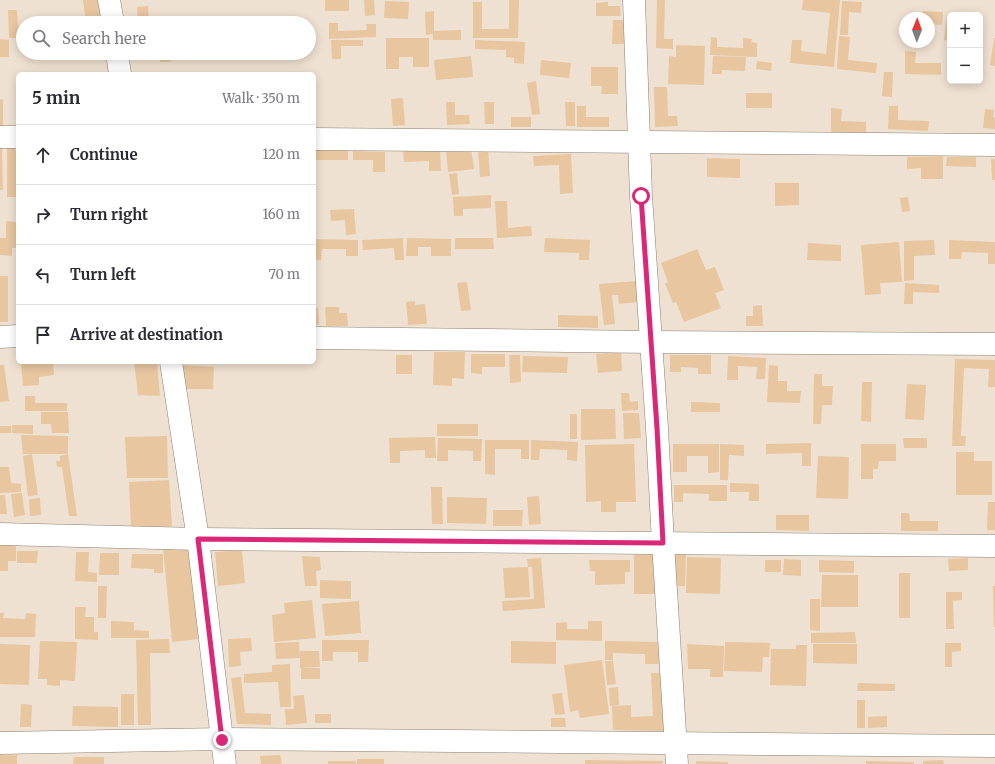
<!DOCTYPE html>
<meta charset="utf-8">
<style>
:root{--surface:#fff;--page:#f2f2f3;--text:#2b2b33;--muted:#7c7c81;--line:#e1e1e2}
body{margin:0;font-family:Merriweather,serif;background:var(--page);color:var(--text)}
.controls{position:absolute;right:12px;top:12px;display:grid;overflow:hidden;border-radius:6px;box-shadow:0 2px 10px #0003}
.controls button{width:36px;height:36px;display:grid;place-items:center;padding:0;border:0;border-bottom:1px solid var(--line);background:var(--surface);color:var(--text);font:20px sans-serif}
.compass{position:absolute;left:899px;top:12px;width:36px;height:36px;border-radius:50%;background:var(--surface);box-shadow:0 2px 10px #0003;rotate:1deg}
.stop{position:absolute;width:12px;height:12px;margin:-9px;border:3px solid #db2777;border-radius:50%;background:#fff}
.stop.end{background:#db2777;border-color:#fff;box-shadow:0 1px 4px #0008}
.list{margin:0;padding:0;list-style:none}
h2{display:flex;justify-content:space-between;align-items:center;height:52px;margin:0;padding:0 16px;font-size:17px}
h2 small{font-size:13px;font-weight:400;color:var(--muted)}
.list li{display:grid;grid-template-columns:26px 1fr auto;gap:12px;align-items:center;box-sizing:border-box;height:60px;padding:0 16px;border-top:1px solid var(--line)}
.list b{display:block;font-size:15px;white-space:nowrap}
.list em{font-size:13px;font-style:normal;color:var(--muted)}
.icon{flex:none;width:22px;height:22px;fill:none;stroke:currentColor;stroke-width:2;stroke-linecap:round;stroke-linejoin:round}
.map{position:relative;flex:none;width:995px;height:764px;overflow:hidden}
.search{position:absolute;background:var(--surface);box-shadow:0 2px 10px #0003;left:16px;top:16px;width:300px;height:44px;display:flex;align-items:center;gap:10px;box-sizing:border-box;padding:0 14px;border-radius:22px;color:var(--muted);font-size:15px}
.panel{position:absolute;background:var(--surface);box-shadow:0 2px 10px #0003;left:16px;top:72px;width:300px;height:292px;border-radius:6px}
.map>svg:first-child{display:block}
</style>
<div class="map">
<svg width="995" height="764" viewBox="0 0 995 764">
<rect width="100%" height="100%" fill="#efe1d1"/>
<g fill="#e7c6a0">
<polygon points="83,0 104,0 106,20 86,22"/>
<rect x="325" y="0" width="24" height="11"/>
<polygon points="364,0 374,0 375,15 365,16"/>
<polygon points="509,0 519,0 518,38 473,38 473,2 482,2 482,29 509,29"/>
<polygon points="657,0 665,0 664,39 673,39 673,49 656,48"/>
<polygon points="803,0 840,0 834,67 790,63 792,40 802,40 801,51 826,54 830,13 802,10"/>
<polygon points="385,1 409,2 408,19 384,18"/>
<polygon points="842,1 862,2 861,13 849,12 848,35 840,35"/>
<polygon points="608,2 608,6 620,6 621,16 596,16 596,3"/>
<polygon points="148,6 149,23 138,23 137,7"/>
<polygon points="8,10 17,10 18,26 23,26 23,38 9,38"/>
<polygon points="434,11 434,31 461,30 461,40 433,40 433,34 426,35 425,12"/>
<polygon points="923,11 943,12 942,25 929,24 929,18 922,18"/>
<polygon points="947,15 950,15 950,41 944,40"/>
<polygon points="613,20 625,20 624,44 612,44"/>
<polygon points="329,23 338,23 338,31 367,30 366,24 376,24 376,37 329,39"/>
<polygon points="839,36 850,37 848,60 877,63 876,73 837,69"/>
<polygon points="711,37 717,38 717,47 743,48 743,38 752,39 751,42 757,43 757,57 710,55"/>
<polygon points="386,38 429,38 429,67 413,67 413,57 399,57 399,69 386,69"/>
<polygon points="994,38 995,38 995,66 990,65"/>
<polygon points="0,39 9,40 9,57 0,57"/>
<polygon points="309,39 314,40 314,47 309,47"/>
<polygon points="331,40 363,40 363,46 341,46 341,59 332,59"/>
<polygon points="475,40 525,42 524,64 514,63 514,58 506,57 506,50 475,49"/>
<polygon points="676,45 705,46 704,85 668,84 669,56 676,57"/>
<polygon points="905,51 916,52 915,63 941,63 941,75 905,74"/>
<rect x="160" y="53" width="11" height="9"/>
<rect x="193" y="53" width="9" height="5"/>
<rect x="285" y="53" width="11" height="3"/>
<polygon points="471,56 473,77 436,80 434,60"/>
<polygon points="713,56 746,57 745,71 722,70 722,74 712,74"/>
<polygon points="541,60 571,63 569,78 540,75"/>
<polygon points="757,61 772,63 771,71 756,69"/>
<polygon points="591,67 618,67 618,94 601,94 602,86 591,86"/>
<polygon points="884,72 893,72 892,97 882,96"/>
<polygon points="536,81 540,114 532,115 527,83"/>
<polygon points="654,87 667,87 668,116 677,116 678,126 655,127"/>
<rect x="746" y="93" width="26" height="15"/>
<polygon points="403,98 405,125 393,126 391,99"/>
<polygon points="0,99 3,100 3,134 0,134"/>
<polygon points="446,102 455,102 455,115 469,115 470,124 447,125"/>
<polygon points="484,102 494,102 494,124 485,124"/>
<polygon points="565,102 575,102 575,126 566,126"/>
<polygon points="577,106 586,106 586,117 609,117 609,127 577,127"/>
<polygon points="889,106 898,106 898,120 929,121 928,131 888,129"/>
<polygon points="831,108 842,109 841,121 866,122 866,133 831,132"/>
<polygon points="985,109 994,110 993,117 995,118 995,129 983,128"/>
<rect x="511" y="117" width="20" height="10"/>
<polygon points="0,147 2,147 3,190 0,190"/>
<polygon points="7,147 15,148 15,150 18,150 18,197 7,197"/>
<polygon points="471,148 474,169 448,172 446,149"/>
<polygon points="440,149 441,171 429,171 429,161 404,162 403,150"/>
<polygon points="478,149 488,149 490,176 480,177"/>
<rect x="314" y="150" width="34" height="10"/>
<polygon points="353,151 385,152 385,172 373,172 373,160 353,160"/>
<polygon points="571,154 573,193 560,194 559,165 534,166 533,156"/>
<polygon points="943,156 943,179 921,179 921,168 907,169 907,157"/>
<polygon points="947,157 976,157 976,167 946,166"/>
<polygon points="707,158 740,159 740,178 707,177"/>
<polygon points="991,159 995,159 995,180 992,180"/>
<polygon points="457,173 459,194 452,195 449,174"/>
<polygon points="775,183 799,183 799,205 775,206"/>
<polygon points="491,195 491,208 463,209 463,216 454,216 453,197"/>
<polygon points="908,197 910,211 902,212 900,198"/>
<polygon points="495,201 507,201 508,228 531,226 532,236 497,238"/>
<polygon points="354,209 356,234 346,235 345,220 331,221 330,210"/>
<polygon points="6,221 18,222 18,248 12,248 12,256 0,255 0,238 6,238"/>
<polygon points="403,238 404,260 395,260 394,248 363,250 362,240"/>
<polygon points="407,238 451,239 451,256 431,256 431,247 418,247 418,256 406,256"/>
<polygon points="455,238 493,238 494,249 455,249"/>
<polygon points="545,238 590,240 589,260 579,260 579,253 544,252"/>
<polygon points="314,239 358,240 358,256 346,256 346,249 322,249 321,260 314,260"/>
<polygon points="934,240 935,255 914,256 914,280 904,281 904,241"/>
<polygon points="949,240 995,242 995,264 988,264 988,253 962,252 961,259 949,259"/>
<polygon points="899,242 902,282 880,283 881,294 865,295 861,245"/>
<polygon points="808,243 841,245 841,261 807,260"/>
<polygon points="697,249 706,270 715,267 724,290 715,293 721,308 684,322 676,302 673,303 665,284 668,282 661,263"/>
<rect x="0" y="276" width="8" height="46"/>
<polygon points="637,281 639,302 619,304 618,295 612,295 615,324 604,325 599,284"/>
<polygon points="467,282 471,310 461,311 457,283"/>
<polygon points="905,283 939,285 939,293 913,292 913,304 904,304"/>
<polygon points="415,301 415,305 425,304 427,324 408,325 406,302"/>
<polygon points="762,305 763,326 746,326 746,316 753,316 753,306"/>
<polygon points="325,307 339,307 339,313 347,313 348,326 326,326"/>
<polygon points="314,308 318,308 319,324 314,325"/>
<polygon points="558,315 598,316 598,328 558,327"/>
<polygon points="434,352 465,352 464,379 452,378 452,386 433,385"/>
<polygon points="621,352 622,371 598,373 596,354"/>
<polygon points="471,354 505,354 505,367 482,367 482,374 471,373"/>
<rect x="396" y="355" width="16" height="19"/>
<polygon points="509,355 520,355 521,382 510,383"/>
<polygon points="670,355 711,355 711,374 698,374 698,368 681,367 681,372 670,372"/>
<polygon points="523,356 568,357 567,373 522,372"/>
<polygon points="728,356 766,358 765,379 756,379 757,367 738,366 738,380 727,380"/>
<polygon points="955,359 995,360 995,387 988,387 989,369 964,368 961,436 966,436 965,446 952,446"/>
<polygon points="21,362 53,362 54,375 39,377 39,385 23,386"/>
<polygon points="134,362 157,362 160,396 138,395"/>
<polygon points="0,365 4,365 9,401 0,402"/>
<polygon points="181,365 214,367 213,389 185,389"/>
<polygon points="769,365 778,366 778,381 787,381 787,391 801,391 800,403 767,402"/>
<polygon points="814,374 822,374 822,386 833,386 832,405 822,405 821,424 813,424"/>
<polygon points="862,382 872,382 871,422 861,421"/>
<polygon points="907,384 926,385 924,420 905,419"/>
<polygon points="621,393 629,393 630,402 638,401 638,410 622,411"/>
<polygon points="25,396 35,396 35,403 67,403 67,411 25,411"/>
<polygon points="691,402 720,403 720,412 691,412"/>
<polygon points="581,409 615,409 616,439 581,440"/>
<polygon points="41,412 68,412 69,433 52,433 51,424 41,424"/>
<polygon points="623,413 639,413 641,438 624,439"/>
<rect x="570" y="414" width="7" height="25"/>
<rect x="437" y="424" width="41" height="12"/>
<polygon points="12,425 33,425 33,434 12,433"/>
<rect x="0" y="426" width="11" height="7"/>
<polygon points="21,435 68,436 68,454 23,454"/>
<polygon points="167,436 168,478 127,478 125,437"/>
<polygon points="435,437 436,458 425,458 425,450 400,451 400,463 390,463 389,438"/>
<polygon points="438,438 482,439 481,461 473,461 473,451 448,450 448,461 437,461"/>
<polygon points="903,438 927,438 927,448 904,448"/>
<polygon points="485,440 529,440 529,459 521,459 521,449 495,449 495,475 485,474"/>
<polygon points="531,440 578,442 577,461 567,460 567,450 540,449 539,460 531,460"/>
<polygon points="811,443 811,466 802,466 802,453 766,454 766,444"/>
<polygon points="634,444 636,502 616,502 616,512 601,512 601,501 586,502 585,445"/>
<polygon points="673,444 719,444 719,472 708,473 708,456 687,456 687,472 673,472"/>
<polygon points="720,444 744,445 744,456 729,455 728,480 720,480"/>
<polygon points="861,444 896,444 896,461 879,461 878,469 873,469 873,479 861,479"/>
<polygon points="956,452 974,452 974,461 992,461 992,495 956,495"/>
<polygon points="32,454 38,495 28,496 23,456"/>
<polygon points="68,454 77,516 69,516 62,467 57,467 56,461 60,461 60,456"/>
<polygon points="818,456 849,457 848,499 816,498"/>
<polygon points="0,467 9,467 11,483 21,484 21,492 0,493"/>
<polygon points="169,480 172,526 131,528 129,482"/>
<polygon points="730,483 759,484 759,501 749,501 749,492 730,492"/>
<polygon points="674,485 727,485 727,501 709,501 709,494 683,493 683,502 674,502"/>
<polygon points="431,487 442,487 443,524 432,524"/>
<polygon points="22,493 25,515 14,517 11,494"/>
<polygon points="0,495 5,495 7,514 0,514"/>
<polygon points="539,496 541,524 529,525 527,497"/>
<polygon points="447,497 487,498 486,524 447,523"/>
<polygon points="40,498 41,515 30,516 29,499"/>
<polygon points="988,502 995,502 995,530 987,530"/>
<polygon points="493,510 523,510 522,526 493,526"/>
<polygon points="901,513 909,513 910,521 938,521 938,531 901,531"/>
<polygon points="776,515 809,515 809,531 776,530"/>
<polygon points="0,541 16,541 16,561 8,561 8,571 0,571"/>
<polygon points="189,546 198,639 172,642 163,548"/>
<polygon points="242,550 245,583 218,586 215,552"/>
<polygon points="17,551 38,551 37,563 17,563"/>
<polygon points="76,552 89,552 88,572 97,573 97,582 75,581"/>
<polygon points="100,553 119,553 119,575 99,575"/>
<polygon points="674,553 686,553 685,586 673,586"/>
<polygon points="132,554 163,554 163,573 154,573 154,569 131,568"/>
<polygon points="658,554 659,594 634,594 634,555"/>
<polygon points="302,556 320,557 321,570 316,571 317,586 305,586"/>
<polygon points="687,557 721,558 720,594 686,593"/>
<polygon points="541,558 545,608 503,611 502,601 534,599 532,567 528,567 527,559"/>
<polygon points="968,558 968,570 949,571 948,559"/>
<polygon points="784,559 801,560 801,576 783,575"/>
<polygon points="589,560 630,560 630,572 625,572 625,584 595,585 595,571 590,571"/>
<rect x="765" y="560" width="16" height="12"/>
<polygon points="819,560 854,561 854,573 819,572"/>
<polygon points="528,567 530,597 505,598 503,568"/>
<rect x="899" y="573" width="11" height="45"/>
<polygon points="822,575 858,575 858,607 821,607"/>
<polygon points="320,580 351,581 351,599 320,598"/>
<polygon points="98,586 107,586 106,618 98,618"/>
<polygon points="993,586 995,586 995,627 994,627"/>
<polygon points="946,592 962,592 962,600 953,601 954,629 946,629"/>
<polygon points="810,599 820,599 820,631 810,630"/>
<polygon points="312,600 316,638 274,642 272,615 285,613 284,603"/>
<polygon points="359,601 361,633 325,636 322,604"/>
<polygon points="75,607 86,607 85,617 94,617 94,632 98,632 98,640 75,639"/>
<polygon points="0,613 4,613 3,618 25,619 26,613 36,614 35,637 0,637"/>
<polygon points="111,621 134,622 134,630 149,631 149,638 111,638"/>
<polygon points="588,621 602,621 602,641 556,640 556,623 567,622 567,629 588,629"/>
<polygon points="855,632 856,643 811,643 811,633"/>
<polygon points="251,638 252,651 240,652 241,666 229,667 228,639"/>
<polygon points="169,639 170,653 150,653 151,725 138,725 136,640"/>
<polygon points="322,640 369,640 368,662 358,662 358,652 333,652 333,661 322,661"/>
<polygon points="40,641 77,642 75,681 60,680 60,686 47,685 47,679 38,679"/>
<polygon points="511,641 556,642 556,664 511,663"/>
<polygon points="605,641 660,642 659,664 645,664 645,654 613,653 613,660 605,660"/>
<polygon points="299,642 300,658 276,659 275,643"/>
<polygon points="725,642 770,643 769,657 763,657 762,672 724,671"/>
<polygon points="945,643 961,643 961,651 952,652 952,667 945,667"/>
<polygon points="0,644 30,645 29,685 0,684"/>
<polygon points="687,644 724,646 723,677 710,677 710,669 688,669"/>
<polygon points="813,644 857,644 857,664 813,663"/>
<polygon points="796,645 807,645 806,686 770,685 771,649 796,649"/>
<polygon points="300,651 319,651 320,667 300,668"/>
<polygon points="602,660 609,714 580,718 578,710 570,712 564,665"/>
<polygon points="605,661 613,661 616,684 607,685"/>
<polygon points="290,664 291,707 280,707 278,682 244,683 244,674 272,672 272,665"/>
<rect x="301" y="668" width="19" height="11"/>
<polygon points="651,673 662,673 665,731 613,730 612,706 631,705 631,717 653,716"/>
<polygon points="241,677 245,713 271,714 271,725 237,724 231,678"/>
<polygon points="858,683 895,684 895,691 857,691"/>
<polygon points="618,687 619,705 610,706 609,688"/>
<polygon points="562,693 565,714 555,715 552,694"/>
<rect x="121" y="694" width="13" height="31"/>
<polygon points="304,695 307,723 286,725 285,709 294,709 293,696"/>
<rect x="857" y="700" width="8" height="28"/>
<polygon points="21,704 32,705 31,727 20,727"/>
<polygon points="73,706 118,707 118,727 72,726"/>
<rect x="315" y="714" width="16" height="9"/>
<polygon points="887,716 887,727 868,728 868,717"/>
<polygon points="551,718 565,718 566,727 551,727"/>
<rect x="0" y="755" width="17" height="9"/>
<polygon points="280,755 282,764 261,764 260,756"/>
<polygon points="74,757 104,757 104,764 73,764"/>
<rect x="357" y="759" width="27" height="5"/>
<polygon points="585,760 663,761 662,764 585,764"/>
<polygon points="943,760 944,764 923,764 923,761"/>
<rect x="328" y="761" width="28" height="3"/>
<polygon points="696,761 728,762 728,764 696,764"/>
<polygon points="866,761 914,762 914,764 866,764"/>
</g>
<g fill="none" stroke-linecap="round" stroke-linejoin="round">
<g stroke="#8c7f71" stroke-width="23">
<g id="minor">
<polyline points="109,0 113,23"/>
<polyline points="634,0 641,196 657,428 663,543 677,764"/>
<polyline points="117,53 120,74"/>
<polyline points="0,137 18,137"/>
<polyline points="314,139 995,145"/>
<polyline points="0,337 18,336"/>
<polyline points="314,338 651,342 995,344"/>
<polyline points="171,362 198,539 225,764"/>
<polyline points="0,534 198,539 995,546"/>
<polyline points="0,743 222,739 995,746"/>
</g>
</g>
<use href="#minor" stroke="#fff" stroke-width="22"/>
</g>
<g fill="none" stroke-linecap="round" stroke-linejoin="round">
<polyline stroke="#db2777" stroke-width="5" points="222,740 198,539 663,543 657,428 641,196"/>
</g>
</svg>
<div class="controls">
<button>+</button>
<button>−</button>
</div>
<svg class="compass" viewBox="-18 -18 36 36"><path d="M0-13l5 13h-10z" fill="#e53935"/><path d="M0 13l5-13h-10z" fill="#7c7c81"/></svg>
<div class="stop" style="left:641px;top:196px"></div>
<div class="stop end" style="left:222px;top:740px"></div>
<div class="search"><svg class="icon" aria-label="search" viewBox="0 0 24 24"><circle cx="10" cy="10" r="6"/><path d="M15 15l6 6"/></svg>Search here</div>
<section class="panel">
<h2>5 min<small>Walk · 350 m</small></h2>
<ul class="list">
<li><svg class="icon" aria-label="ahead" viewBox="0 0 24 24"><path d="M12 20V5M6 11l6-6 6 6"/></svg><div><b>Continue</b></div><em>120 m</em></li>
<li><svg class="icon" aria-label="right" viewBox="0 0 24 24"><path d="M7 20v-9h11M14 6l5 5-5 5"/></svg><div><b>Turn right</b></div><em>160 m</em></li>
<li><svg class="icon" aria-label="left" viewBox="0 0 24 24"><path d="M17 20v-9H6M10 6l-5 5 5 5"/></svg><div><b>Turn left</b></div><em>70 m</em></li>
<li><svg class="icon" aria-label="arrive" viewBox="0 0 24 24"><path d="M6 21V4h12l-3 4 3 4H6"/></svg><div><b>Arrive at destination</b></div></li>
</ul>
</section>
</div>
